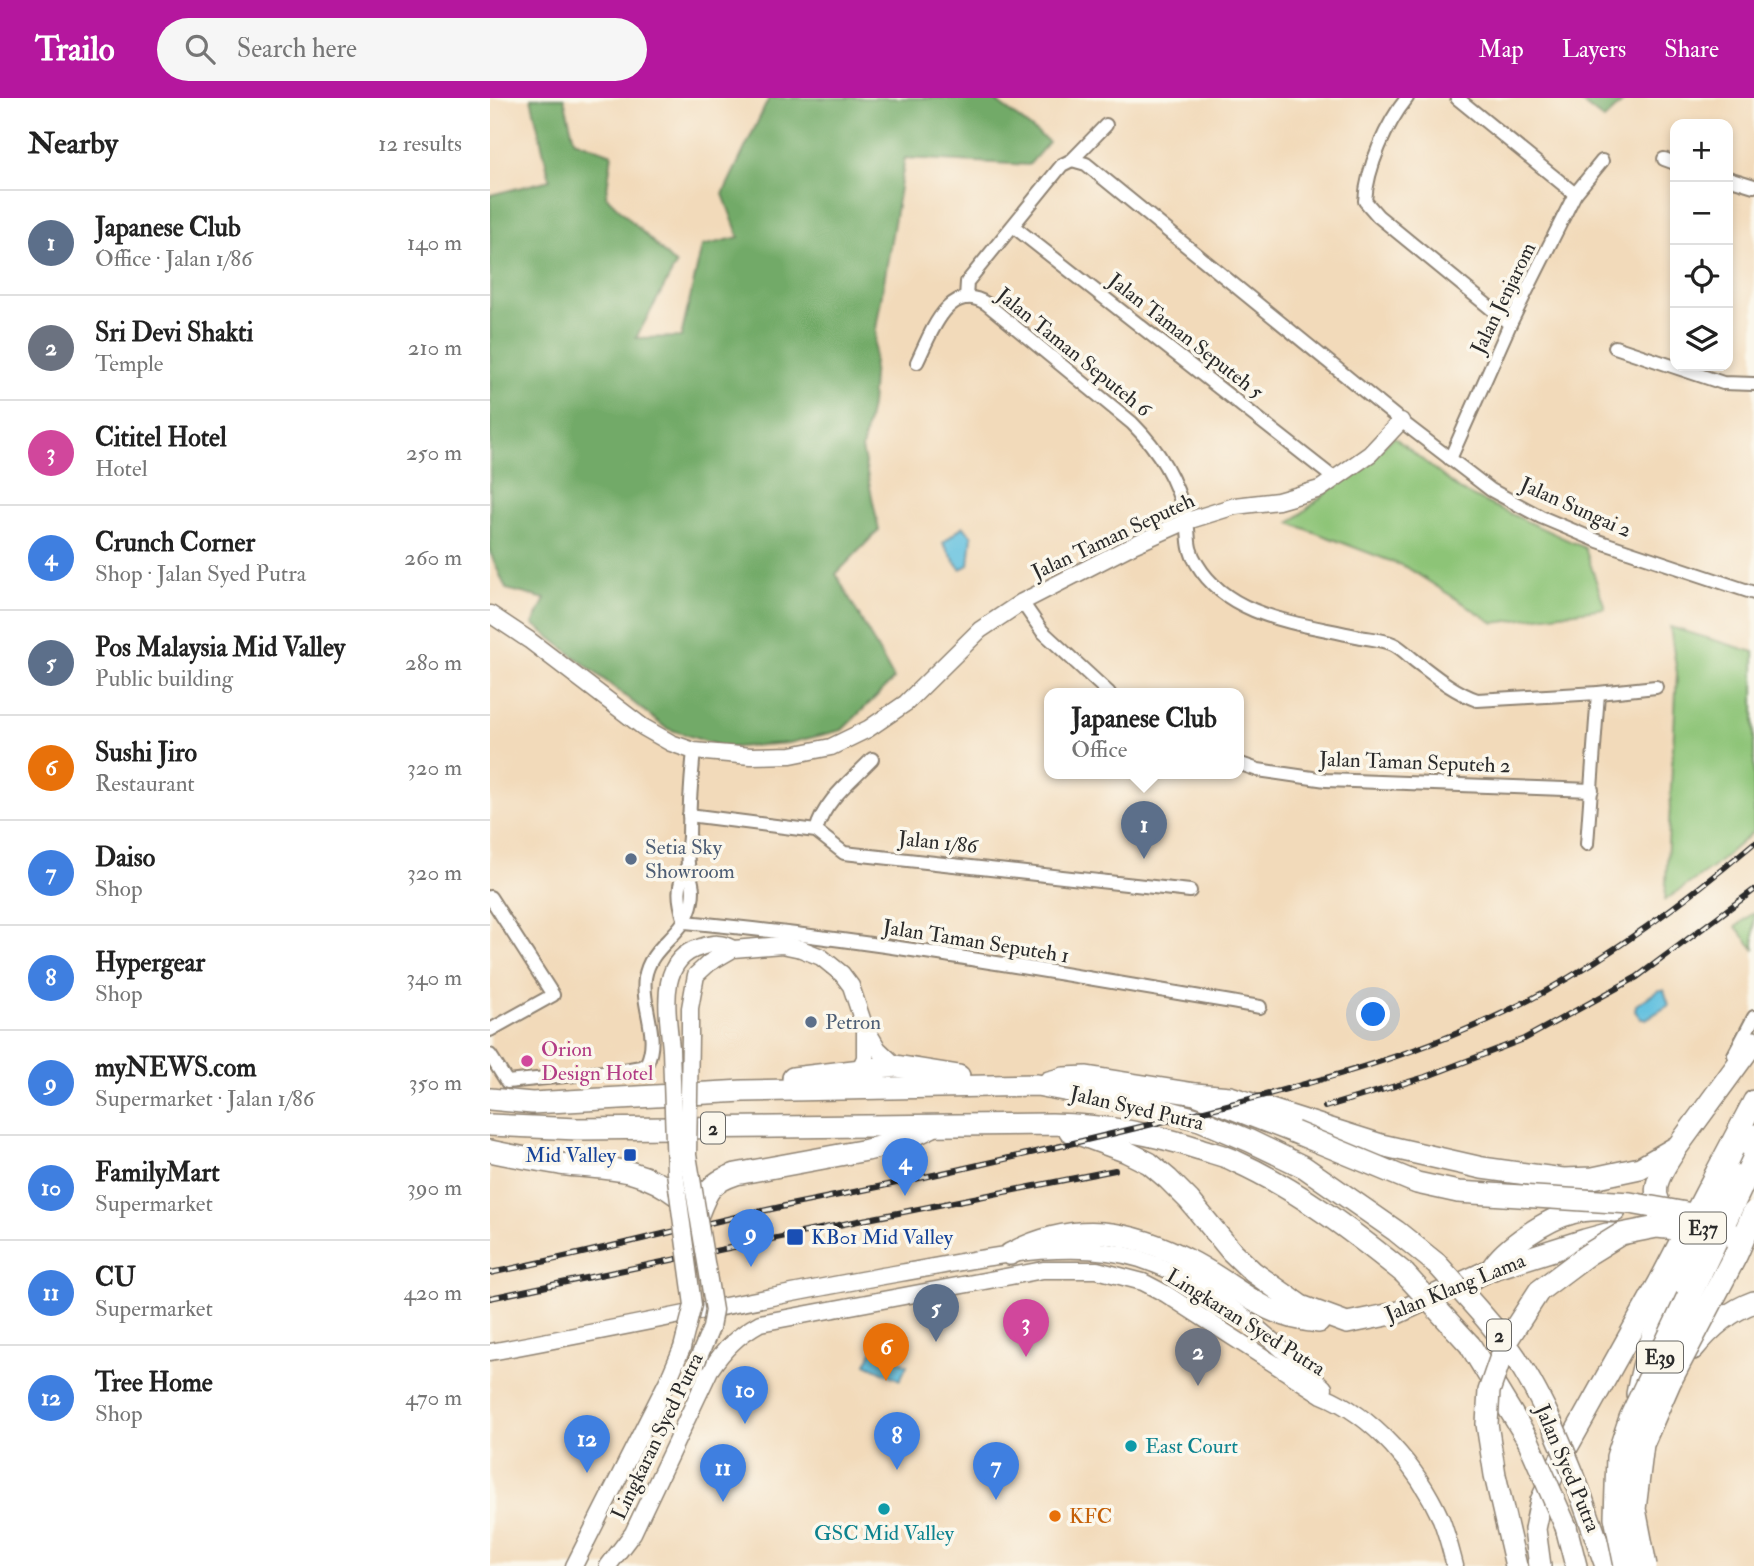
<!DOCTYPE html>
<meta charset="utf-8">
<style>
:root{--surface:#fff;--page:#f6f6f6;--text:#222;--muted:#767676;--line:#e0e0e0;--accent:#b5179e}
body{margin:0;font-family:"IM FELL Double Pica",serif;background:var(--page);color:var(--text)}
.controls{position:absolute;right:21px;top:21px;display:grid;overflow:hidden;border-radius:14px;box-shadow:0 4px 10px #0003}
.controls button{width:63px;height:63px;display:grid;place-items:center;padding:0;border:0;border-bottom:2px solid var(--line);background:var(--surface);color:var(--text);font:35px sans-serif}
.you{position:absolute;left:884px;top:917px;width:24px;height:24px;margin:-18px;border:5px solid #fff;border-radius:50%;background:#1a73e8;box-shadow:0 0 0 10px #1a73e833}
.badge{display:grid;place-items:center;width:46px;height:46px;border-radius:50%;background:var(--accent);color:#fff;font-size:23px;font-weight:700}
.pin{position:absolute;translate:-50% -58px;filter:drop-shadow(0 2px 4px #0008)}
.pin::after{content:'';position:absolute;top:37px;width:24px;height:21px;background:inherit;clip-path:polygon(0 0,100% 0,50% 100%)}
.popup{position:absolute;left:554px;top:590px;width:200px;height:91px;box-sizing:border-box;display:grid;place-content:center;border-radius:14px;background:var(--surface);filter:drop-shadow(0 2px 5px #0005);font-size:23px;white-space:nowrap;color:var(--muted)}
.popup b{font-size:26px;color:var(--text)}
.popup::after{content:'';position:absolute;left:50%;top:100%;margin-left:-14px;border:14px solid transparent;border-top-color:var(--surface)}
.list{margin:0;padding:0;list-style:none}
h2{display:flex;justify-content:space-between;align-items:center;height:91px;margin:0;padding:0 28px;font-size:30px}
h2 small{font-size:23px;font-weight:400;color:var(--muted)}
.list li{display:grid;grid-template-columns:46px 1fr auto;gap:21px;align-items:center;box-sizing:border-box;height:105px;padding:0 28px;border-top:2px solid var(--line)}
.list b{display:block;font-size:26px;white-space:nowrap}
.list p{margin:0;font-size:23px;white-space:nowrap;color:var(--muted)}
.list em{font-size:23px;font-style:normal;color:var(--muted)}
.icon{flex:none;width:38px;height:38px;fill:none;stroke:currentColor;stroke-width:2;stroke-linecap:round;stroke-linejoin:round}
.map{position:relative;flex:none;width:1264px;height:1468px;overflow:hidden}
header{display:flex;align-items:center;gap:42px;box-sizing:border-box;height:98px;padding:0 35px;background:var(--accent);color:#fff}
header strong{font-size:33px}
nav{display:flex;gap:38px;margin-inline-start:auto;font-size:24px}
.search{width:490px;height:63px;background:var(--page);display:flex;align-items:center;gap:18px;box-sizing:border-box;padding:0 24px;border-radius:38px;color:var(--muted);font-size:26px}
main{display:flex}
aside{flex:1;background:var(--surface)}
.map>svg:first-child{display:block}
</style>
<header>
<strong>Trailo</strong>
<div class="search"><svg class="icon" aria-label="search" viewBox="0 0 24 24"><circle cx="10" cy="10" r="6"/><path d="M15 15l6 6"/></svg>Search here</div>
<nav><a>Map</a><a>Layers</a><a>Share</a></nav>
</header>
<main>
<aside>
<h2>Nearby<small>12 results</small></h2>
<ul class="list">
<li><span class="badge" style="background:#5c6f8a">1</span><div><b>Japanese Club</b><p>Office · Jalan 1/86</p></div><em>140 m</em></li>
<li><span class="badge" style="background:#6b7280">2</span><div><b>Sri Devi Shakti</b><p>Temple</p></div><em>210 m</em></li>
<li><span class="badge" style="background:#d1479c">3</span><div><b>Cititel Hotel</b><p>Hotel</p></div><em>250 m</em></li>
<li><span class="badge" style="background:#3f7fe0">4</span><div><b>Crunch Corner</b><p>Shop · Jalan Syed Putra</p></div><em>260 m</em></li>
<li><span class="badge" style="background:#5c6f8a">5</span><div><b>Pos Malaysia Mid Valley</b><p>Public building</p></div><em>280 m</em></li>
<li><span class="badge" style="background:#e8710a">6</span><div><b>Sushi Jiro</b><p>Restaurant</p></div><em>320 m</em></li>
<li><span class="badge" style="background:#3f7fe0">7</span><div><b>Daiso</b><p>Shop</p></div><em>320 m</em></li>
<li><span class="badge" style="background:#3f7fe0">8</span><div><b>Hypergear</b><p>Shop</p></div><em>340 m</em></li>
<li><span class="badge" style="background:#3f7fe0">9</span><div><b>myNEWS.com</b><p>Supermarket · Jalan 1/86</p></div><em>350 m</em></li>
<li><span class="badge" style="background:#3f7fe0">10</span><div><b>FamilyMart</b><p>Supermarket</p></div><em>390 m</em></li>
<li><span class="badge" style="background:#3f7fe0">11</span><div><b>CU</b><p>Supermarket</p></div><em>420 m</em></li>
<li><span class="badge" style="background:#3f7fe0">12</span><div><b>Tree Home</b><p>Shop</p></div><em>470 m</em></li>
</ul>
</aside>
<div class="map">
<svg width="1264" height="1468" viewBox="0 0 1264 1468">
<rect width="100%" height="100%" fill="#fbf7ec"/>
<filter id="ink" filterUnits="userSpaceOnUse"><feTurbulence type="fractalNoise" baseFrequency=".0143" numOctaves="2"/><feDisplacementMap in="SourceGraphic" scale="14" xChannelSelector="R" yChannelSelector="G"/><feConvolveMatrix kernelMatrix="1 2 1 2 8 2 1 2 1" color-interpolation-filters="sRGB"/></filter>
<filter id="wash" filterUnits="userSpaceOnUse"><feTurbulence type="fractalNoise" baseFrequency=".00686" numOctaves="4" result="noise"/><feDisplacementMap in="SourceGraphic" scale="28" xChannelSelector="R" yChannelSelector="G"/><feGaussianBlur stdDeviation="1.57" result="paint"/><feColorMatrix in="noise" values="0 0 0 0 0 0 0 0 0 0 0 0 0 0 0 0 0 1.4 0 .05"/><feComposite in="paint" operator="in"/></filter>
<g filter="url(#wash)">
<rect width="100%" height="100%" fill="#f2daba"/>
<g fill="#8dc477" stroke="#5c7851" stroke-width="2">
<polygon points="904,339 971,393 1095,450 1115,510 1004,525 916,469 800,425"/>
<polygon points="1180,529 1264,554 1264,733 1222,770 1175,802 1187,575"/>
<polygon points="1264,814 1264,851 1246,829"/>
</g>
<g fill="#72aa68" stroke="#4e6a4a" stroke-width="2">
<polygon points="41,0 74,0 84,42 122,56 116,98 186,167 146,240 191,239 212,148 249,139 233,96 279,0 502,0 559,44 539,67 415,60 386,231 381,308 372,351 389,432 346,476 404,581 352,632 299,645 235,650 176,630 43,526 55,501 16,491 0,454 0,97 60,82"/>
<polygon points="1086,0 1137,0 1114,22"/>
</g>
<g fill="#61c0df" stroke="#467685" stroke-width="2">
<polygon points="473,428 482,438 479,467 470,471 453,445"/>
<polygon points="1169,892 1174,892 1179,907 1156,921 1151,921 1145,913 1146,907"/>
<polygon points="384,1250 417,1267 410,1282 376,1266"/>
</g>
</g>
<g filter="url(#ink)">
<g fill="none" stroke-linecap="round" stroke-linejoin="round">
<g stroke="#8e8272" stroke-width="16">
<g id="minor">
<path d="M917 0C896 26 877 70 875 103L888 118 1020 226"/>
<polyline points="967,0 1085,96"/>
<polyline points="1174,61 1185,65"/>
<polyline points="582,62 596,66 911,323 1001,392 1051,419 1108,443 1264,495"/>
<polyline points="1238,80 1264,88"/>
<polyline points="523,128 845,381"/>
<polyline points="476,200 477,184 572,67 582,62 616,27"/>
<polyline points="1125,249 1233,285 1264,286"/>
<path d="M427 264C440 238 458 181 497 206L642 325C670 353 686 381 696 420 701 438 695 447 707 466 739 520 810 525 866 538 878 541 892 541 903 546 910 549 918 557 924 562 944 577 962 593 987 602L1108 595 1166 589"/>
<polyline points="960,361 1020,226 1085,96 1112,63"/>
<polyline points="532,504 552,533 619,595"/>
<polyline points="748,665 768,672 836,682 1102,692"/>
<polyline points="199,717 326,733 354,755 700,793"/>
<path d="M326 733C334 703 361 683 382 661"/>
<polyline points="1097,746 1108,595"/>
<polyline points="0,799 63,897 0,932"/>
<path d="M195 824C388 842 579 877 770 909"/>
<path d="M195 824C188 801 186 788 198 767"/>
<path d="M0 957 17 984 134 972 151 969 157 965C170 937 151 909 155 880 160 846 196 838 202 803 205 786 200 782 198 766 197 758 198 748 199 739 199 710 201 682 204 653"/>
<polyline points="1247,958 1244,957 1264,919"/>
</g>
</g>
<g stroke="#8e8272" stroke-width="19">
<g id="tertiary">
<polyline points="0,516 39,542 153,629 181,645 204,653 261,658 301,657 341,649 378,631 416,605 490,532 532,504 643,447 697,423 745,408 788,403 830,391 880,356 911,323"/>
<polyline points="200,938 200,910 206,877 219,865 243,851 292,847 311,851 331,859 352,876 361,888 374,927 388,951 406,968"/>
<path d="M181 951C178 916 166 861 211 849 223 845 232 844 243 851"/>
<polyline points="369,972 375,960 375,931"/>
<path d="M0 1254C137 1229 273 1199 410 1175 482 1163 579 1138 650 1161 723 1185 780 1239 834 1290"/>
<polyline points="84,1468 180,1278 192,1250"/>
<path d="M118 1468 143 1435 220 1272C234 1251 248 1237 270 1225L553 1172H607L653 1184 676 1196 832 1297C884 1318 928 1370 951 1421 957 1436 961 1453 965 1468"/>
</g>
</g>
<g stroke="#8e8272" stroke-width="24">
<g id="primary">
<polyline points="303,980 406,968 469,978"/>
<polyline points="559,984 574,980 597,979 705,996 804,1034"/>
<polyline points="0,1001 42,1005 253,993 547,987 654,1007 710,1022 760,1043 814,1069 906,1133 947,1166"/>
<path d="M0 1027 87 1031 562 1026C613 1027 661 1035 710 1051 721 1055 734 1057 745 1063 807 1091 862 1133 914 1175"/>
<polyline points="580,1033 637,1054 659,1065 678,1081 699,1102 742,1154 763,1174 811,1208 857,1225 907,1215 1000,1172 1095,1142 1117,1136 1133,1136"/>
<path d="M0 1053C23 1058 46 1062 70 1066 117 1072 148 1067 188 1098"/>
<path d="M207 1119C217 1093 219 1085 246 1076L377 1052 412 1043 441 1029"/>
<path d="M520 1156C585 1122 641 1131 704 1165 750 1190 772 1219 829 1224"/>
<path d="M1002 1170C1015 1149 1057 1121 1082 1115 1096 1111 1111 1111 1125 1113"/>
<polyline points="980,1247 1038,1342"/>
<polyline points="1084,1378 1116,1468"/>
</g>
</g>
<g stroke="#8e8272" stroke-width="24">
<g id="trunk">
<polyline points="705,996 740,999 891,1047 992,1070 1073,1081 1103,1080 1150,1070 1188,1048 1264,944"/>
<polyline points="1226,1075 1264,1003"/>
<polyline points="1242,1077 1264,1037"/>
<path d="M1181 1118C1153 1097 1171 1074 1186 1051"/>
<path d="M1203 1251C1220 1230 1239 1213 1264 1204"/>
<path d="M1147 1296C1154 1256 1169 1220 1185 1184"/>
<polyline points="1076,1429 1086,1468"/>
<polyline points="1050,1468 1045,1431 1051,1403 1069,1364 1171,1181"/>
</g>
</g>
<use href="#minor" stroke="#fff" stroke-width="12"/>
<use href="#tertiary" stroke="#fff" stroke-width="16"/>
<use href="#primary" stroke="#fff" stroke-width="21"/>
<use href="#trunk" stroke="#fff" stroke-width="21"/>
<g stroke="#2b2b2b" stroke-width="6">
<g id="rail">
<polyline points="835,1009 935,979 1034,941 1147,879 1264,792"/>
<path d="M0 1175C102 1155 203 1127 305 1106 436 1080 566 1050 695 1018 818 986 942 956 1054 894 1129 852 1198 801 1264 745"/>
<polyline points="0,1200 368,1123 625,1072"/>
</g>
</g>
<use href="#rail" stroke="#fbf7ec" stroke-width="3.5" stroke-dasharray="10" stroke-linecap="butt"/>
<g stroke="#8e8272" stroke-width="19" stroke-linecap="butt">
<g id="tertiary-bridge">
<polyline points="200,938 198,1057 224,1212 221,1230 206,1266"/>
<polyline points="181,951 185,1074 203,1207 192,1250"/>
</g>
</g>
<g stroke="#8e8272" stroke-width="24" stroke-linecap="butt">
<g id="primary-bridge">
<polyline points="804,1034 927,1085 968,1094 1140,1105 1219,1119"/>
<path d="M947 1166C977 1200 1009 1232 1033 1271 1054 1305 1069 1341 1084 1378"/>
<polyline points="914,1175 980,1247"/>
<polyline points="1038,1342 1076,1429"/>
</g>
</g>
<g stroke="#8e8272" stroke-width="24" stroke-linecap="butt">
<g id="trunk-bridge">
<polyline points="1171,1181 1226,1075"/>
<polyline points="1185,1184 1242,1077"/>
<polyline points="1026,1468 1005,1377 997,1326 999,1293 1016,1244 1049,1193 1097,1157 1131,1136 1167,1129 1245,1137"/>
</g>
</g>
<g stroke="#8e8272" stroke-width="26" stroke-linecap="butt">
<g id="motorway-bridge">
<polyline points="1136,1468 1126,1419 1128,1359 1141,1320 1264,1061"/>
<polyline points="1155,1468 1144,1411 1152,1346 1179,1284 1246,1156 1264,1115"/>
</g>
</g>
<use href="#tertiary-bridge" stroke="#fff" stroke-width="16"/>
<use href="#primary-bridge" stroke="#fff" stroke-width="21"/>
<use href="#trunk-bridge" stroke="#fff" stroke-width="21"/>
<use href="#motorway-bridge" stroke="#fff" stroke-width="23"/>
</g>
</g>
<g fill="#5c6f8a" stroke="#fbf7ec" stroke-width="2.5">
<circle cx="141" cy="761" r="7"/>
<circle cx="321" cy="924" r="7"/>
</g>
<circle fill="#d1479c" stroke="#fbf7ec" stroke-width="2.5" cx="37" cy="963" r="7"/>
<g fill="#1a4fb4" stroke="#fbf7ec" stroke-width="2.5">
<rect x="133" y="1050" width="14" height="14" rx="3.5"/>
<rect x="296" y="1130" width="18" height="18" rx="3.5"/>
</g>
<g fill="#0f9aa8" stroke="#fbf7ec" stroke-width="2.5">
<circle cx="641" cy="1348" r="7"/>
<circle cx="394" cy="1411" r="7"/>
</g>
<circle fill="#e8710a" stroke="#fbf7ec" stroke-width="2.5" cx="565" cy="1418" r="7"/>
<g text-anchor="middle" stroke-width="7" stroke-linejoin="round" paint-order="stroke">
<g fill="#fbf7ec" stroke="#696865" stroke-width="2">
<rect x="211" y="1014.5" width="24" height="31" rx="5"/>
<rect x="1190" y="1114.5" width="46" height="31" rx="5"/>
<rect x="997" y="1221.5" width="24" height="31" rx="5"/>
<rect x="1147" y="1243.5" width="46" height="31" rx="5"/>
</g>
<g font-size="19" font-weight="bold" fill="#2b2b2b">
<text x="223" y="1037">2</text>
<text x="1213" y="1137">E37</text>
<text x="1009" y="1244">2</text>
<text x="1170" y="1266">E39</text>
</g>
<g font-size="21" fill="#2b2b2b" stroke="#fbf7ec">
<text transform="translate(1013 200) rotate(-64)" y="7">Jalan Jenjarom</text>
<text transform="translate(696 238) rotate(38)" y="7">Jalan Taman Seputeh 5</text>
<text transform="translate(584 254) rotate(39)" y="7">Jalan Taman Seputeh 6</text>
<text transform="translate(1086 409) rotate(24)" y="7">Jalan Sungai 2</text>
<text transform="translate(623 438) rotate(-25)" y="7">Jalan Taman Seputeh</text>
<text transform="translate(925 664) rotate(2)" y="7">Jalan Taman Seputeh 2</text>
<text transform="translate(448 744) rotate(6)" y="7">Jalan 1/86</text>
<text transform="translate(486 843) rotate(9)" y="7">Jalan Taman Seputeh 1</text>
<text transform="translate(647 1010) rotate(13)" y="7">Jalan Syed Putra</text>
<text transform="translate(965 1189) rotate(-22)" y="7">Jalan Klang Lama</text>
<text transform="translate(756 1224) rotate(32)" y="7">Lingkaran Syed Putra</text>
<text transform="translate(167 1338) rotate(-64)" y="7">Lingkaran Syed Putra</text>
<text transform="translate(1078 1370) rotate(67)" y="7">Jalan Syed Putra</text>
</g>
<g font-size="21" fill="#4e5e75" stroke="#fbf7ec" text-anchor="start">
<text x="155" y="756">Setia Sky<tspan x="155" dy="24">Showroom</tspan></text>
<text x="335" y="931">Petron</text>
</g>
<g font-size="21" fill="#b23c85" stroke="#fbf7ec" text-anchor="start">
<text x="51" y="958">Orion<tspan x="51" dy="24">Design Hotel</tspan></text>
</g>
<g font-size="21" fill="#164399" stroke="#fbf7ec" text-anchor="end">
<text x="126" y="1064">Mid Valley</text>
<text x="321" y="1146" text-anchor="start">KB01 Mid Valley</text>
</g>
<g font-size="21" fill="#0d838f" stroke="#fbf7ec" text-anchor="start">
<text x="655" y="1355">East Court</text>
<text x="394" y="1442" text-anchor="middle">GSC Mid Valley</text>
</g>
<g font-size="21" fill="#c56008" stroke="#fbf7ec" text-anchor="start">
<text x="579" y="1425">KFC</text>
</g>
</g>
</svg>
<div class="controls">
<button>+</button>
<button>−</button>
<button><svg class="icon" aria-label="locate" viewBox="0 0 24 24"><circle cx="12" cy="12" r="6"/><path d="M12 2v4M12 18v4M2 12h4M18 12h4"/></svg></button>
<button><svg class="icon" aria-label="layers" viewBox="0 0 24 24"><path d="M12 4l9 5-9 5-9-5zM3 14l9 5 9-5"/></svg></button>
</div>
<div class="you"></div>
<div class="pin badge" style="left:654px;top:761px;background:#5c6f8a">1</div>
<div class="popup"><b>Japanese Club</b>Office</div>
<div class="pin badge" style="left:708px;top:1288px;background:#6b7280">2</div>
<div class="pin badge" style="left:536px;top:1259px;background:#d1479c">3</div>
<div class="pin badge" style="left:415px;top:1098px;background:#3f7fe0">4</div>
<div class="pin badge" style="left:446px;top:1244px;background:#5c6f8a">5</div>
<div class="pin badge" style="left:396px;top:1283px;background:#e8710a">6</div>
<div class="pin badge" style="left:506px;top:1402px;background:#3f7fe0">7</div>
<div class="pin badge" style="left:407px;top:1372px;background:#3f7fe0">8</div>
<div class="pin badge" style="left:261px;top:1169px;background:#3f7fe0">9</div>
<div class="pin badge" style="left:255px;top:1326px;background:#3f7fe0">10</div>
<div class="pin badge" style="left:233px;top:1404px;background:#3f7fe0">11</div>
<div class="pin badge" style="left:97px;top:1375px;background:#3f7fe0">12</div>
</div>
</main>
